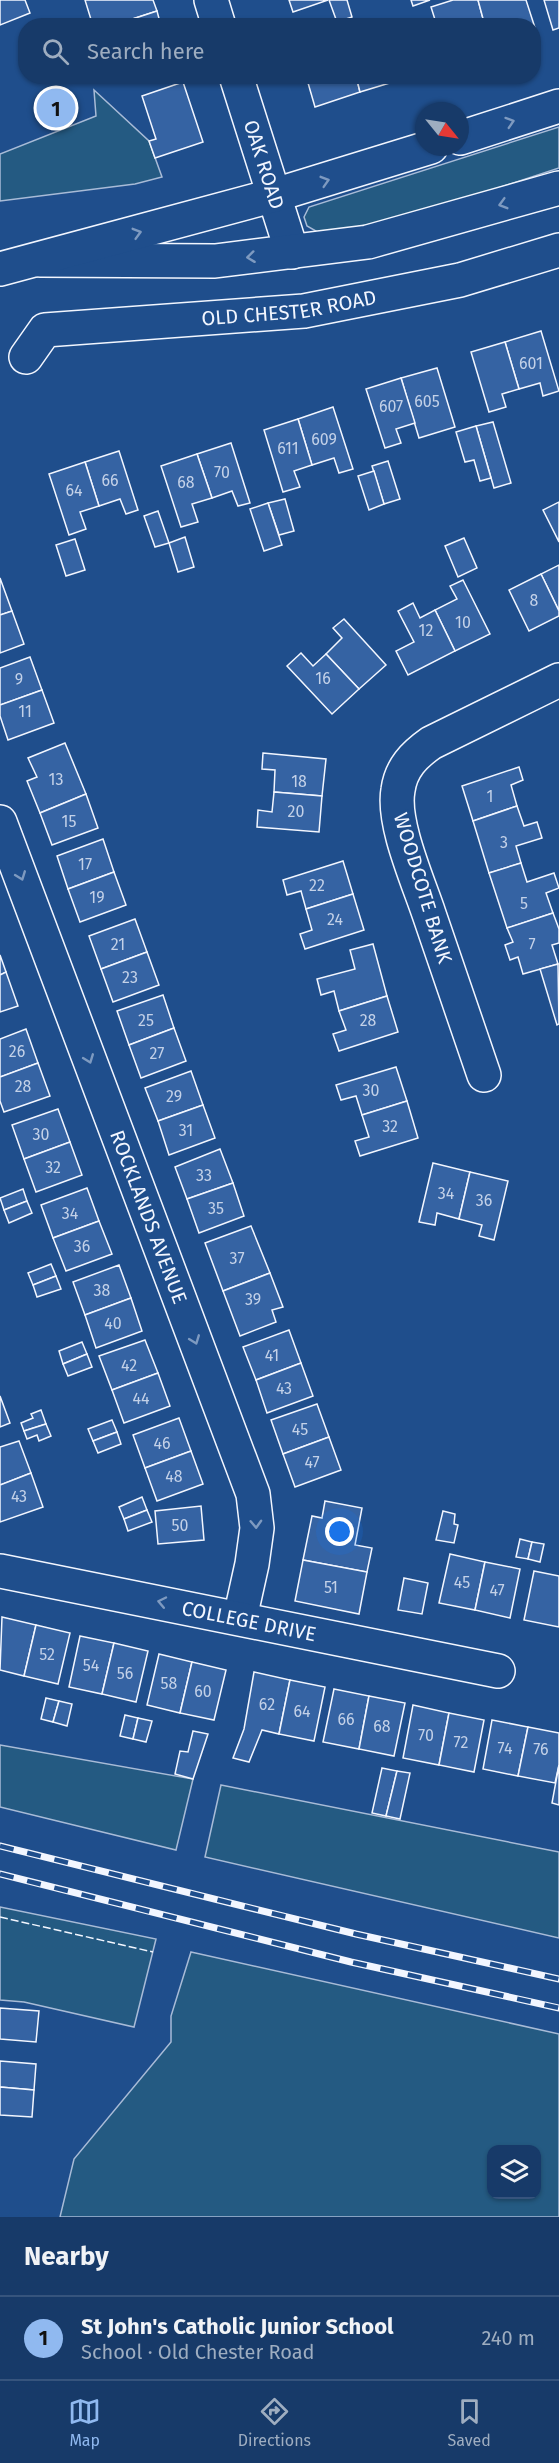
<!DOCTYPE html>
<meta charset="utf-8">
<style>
:root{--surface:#173a69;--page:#20416f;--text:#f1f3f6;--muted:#9eadc0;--line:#36547d;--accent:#90b9f0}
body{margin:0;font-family:"Fira Sans",sans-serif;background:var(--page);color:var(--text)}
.controls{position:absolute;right:18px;bottom:18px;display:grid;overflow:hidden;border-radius:12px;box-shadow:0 2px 4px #0004}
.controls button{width:54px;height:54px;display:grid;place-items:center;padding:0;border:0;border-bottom:2px solid var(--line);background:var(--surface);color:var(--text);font:30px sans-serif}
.compass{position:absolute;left:415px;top:102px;width:54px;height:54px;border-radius:50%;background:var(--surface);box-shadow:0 2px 4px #0004;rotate:120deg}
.you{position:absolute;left:340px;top:1532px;width:21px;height:21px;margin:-15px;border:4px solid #fff;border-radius:50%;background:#1a73e8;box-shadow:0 0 0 9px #1a73e833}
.badge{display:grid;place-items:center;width:39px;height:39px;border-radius:50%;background:var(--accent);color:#111;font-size:20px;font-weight:700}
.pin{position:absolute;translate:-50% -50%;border:3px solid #fff;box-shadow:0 2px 6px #0006}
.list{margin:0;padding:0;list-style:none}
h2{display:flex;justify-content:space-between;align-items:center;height:78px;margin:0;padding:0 24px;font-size:26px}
h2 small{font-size:20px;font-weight:400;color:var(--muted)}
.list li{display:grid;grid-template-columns:39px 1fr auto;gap:18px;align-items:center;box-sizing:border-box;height:84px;padding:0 24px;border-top:2px solid var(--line)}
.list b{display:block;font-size:22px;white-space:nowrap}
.list p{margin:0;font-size:20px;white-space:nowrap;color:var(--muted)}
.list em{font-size:20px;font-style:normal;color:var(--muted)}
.icon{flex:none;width:33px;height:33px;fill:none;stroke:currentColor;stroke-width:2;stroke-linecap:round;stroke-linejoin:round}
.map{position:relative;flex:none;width:559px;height:2217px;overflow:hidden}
.search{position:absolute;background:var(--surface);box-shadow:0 2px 4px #0004;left:18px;right:18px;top:18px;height:66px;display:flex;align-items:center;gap:15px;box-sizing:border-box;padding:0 21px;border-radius:24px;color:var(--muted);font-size:22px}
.sheet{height:162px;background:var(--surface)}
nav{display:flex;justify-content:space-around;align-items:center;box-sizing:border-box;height:84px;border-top:2px solid var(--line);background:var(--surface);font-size:16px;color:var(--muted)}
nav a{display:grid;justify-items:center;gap:3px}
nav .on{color:var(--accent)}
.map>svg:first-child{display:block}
</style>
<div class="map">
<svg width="559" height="2217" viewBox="0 0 559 2217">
<rect width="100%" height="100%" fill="#1f4e8c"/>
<g fill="#245a82" stroke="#a8bbd7" stroke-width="1.5" fill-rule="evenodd">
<polygon points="94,90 149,141 162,177 135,184 0,201 0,154 96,116"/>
<polygon points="559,127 559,168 416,215 321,234 307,226 304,217 309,207"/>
<polygon points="0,1745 193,1779 176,1850 0,1807"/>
<polygon points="221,1785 559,1852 559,1938 205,1857"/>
<polygon points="0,1907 156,1939 134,2027 24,2002 0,2000"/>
<path d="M191 1952 559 2034V2217H60L74 2159 171 2042V2016ZM492 2150H536V2194H492Z"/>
</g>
<g fill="#3563a3" stroke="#f2f6ff" stroke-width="1.5">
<polygon points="0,0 25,0 30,13 0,25"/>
<polygon points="85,0 153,0 157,11 111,26 93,26"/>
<polygon points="289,0 328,0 293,12"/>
<polygon points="329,0 347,0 352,17 337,22"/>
<polygon points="411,0 430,0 413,6"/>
<polygon points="453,0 478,0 485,26 437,26 431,7"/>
<polygon points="478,0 526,0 537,34 534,35 534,26 485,26"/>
<polygon points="544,0 559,0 559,28 553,30"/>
<polygon points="157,11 161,26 111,26"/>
<polygon points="306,76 356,76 360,92 315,107"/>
<polygon points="356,76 405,76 406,78 360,92"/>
<polygon points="183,82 203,142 155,158 149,141 156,139 142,96"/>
<polygon points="541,331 559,391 543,396 540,383 519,389 505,342"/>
<polygon points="505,342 519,389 502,394 506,407 489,412 471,352"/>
<polygon points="437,368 455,427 419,438 401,378"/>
<polygon points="401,378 415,423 396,429 401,443 385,448 366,389"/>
<polygon points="333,407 353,469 339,473 334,458 312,465 298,419"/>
<polygon points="298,419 312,465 294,471 300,487 283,492 264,430"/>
<polygon points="493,422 511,483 494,488 476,426"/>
<polygon points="476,426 491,478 480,481 474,460 465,462 456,432"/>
<polygon points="231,443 250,503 238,506 232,491 212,498 197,454"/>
<polygon points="119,451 138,510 126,514 120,499 99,506 85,462"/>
<polygon points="197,454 212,498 192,504 198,522 181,527 161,466"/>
<polygon points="388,461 400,499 384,504 372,466"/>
<polygon points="85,462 99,506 80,512 86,529 69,535 49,474"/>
<polygon points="374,471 384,504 369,510 358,476"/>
<polygon points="285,499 294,531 279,535 268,503"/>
<polygon points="559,502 559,542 543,510"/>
<polygon points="268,503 282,545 264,551 250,509"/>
<polygon points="158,511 169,543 155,547 144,516"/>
<polygon points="185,537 194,567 178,572 169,543"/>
<polygon points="464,538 477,568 458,577 445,546"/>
<polygon points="75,539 85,570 66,576 56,545"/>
<polygon points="559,565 559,611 541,574"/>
<polygon points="541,574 559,611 559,616 529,631 509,590"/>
<polygon points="0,578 12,611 0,615"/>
<polygon points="463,580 490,634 455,651 435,610 457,599 450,586"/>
<polygon points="413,603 420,618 435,610 455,651 408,675 396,651 414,642 398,611"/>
<polygon points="12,611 24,644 0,653 0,615"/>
<polygon points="344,619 386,665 359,689 326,654 342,638 333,628"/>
<polygon points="301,653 313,666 326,654 359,689 332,714 287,666"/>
<polygon points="30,657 42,690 0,705 0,668"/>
<polygon points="42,690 54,723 8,740 0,716 0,705"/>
<polygon points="65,743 86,794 40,813 27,781 37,777 28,758"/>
<polygon points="263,753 326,759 322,796 274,792 275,770 262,769"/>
<polygon points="519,767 523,780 511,785 517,806 473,821 462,786"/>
<polygon points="274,792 322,796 319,832 257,827 258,810 272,812"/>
<polygon points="86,794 98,828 52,845 40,813"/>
<polygon points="517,806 524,826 537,822 542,838 516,846 521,863 489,873 473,821"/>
<polygon points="103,839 114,872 68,889 57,856"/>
<polygon points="343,861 353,894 306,909 301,891 287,895 283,880"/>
<polygon points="521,863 527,882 554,873 559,888 546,893 553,913 507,928 489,873"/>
<polygon points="114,872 126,905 80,922 68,889"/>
<polygon points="353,894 364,930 305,949 300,934 312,930 306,909"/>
<polygon points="553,913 559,929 559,943 552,945 558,964 523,974 518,957 510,960 505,945 513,942 507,928"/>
<polygon points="135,919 147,952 101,969 89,936"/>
<polygon points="373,944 387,996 339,1011 334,991 321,995 317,979 355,969 350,950"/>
<polygon points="147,952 159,985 113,1002 101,969"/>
<polygon points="0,955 6,972 0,975"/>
<polygon points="558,964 559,1024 557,1025 540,969"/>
<polygon points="6,972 18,1006 0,1012 0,975"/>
<polygon points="163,995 174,1028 129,1045 117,1011"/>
<polygon points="387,996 398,1032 339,1051 333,1034 346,1030 339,1011"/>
<polygon points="174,1028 186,1061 141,1078 129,1045"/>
<polygon points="26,1029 38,1063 0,1077 0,1039"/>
<polygon points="38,1063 50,1096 4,1112 0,1101 0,1077"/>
<polygon points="396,1067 407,1101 362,1115 356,1096 341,1100 336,1085"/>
<polygon points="191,1071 203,1105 158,1121 145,1088"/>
<polygon points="407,1101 418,1138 360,1156 355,1141 369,1137 362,1115"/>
<polygon points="203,1105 215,1138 169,1155 158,1121"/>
<polygon points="58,1109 70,1142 24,1159 12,1125"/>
<polygon points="70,1142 82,1175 36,1192 24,1159"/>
<polygon points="220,1149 233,1183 187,1199 175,1167"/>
<polygon points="433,1163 470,1172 459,1219 437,1213 435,1225 419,1222"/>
<polygon points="470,1172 508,1181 494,1240 479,1236 482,1225 459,1219"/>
<polygon points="233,1183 244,1216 199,1233 187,1199"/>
<polygon points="87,1188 99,1221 53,1238 41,1205"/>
<polygon points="23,1189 27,1201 4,1210 0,1198"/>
<polygon points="27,1201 32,1213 9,1223 4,1210"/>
<polygon points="99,1221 112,1254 66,1271 53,1238"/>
<polygon points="251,1226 270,1273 223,1291 205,1243"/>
<polygon points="51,1264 56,1276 33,1285 28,1273"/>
<polygon points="119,1265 131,1298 85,1315 73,1282"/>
<polygon points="270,1273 283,1307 272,1310 276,1322 240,1336 223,1291"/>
<polygon points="56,1276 61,1289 37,1297 33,1285"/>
<polygon points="131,1298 142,1331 96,1348 85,1315"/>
<polygon points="289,1330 301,1363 256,1380 243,1347"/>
<polygon points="145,1340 158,1373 112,1390 99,1356"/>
<polygon points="82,1342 87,1354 63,1364 59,1351"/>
<polygon points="87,1354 92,1367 68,1376 63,1364"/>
<polygon points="301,1363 313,1396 267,1413 256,1380"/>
<polygon points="158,1373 170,1406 124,1423 112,1390"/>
<polygon points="0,1396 10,1423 0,1427"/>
<polygon points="317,1404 329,1437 283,1454 271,1420"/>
<polygon points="41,1410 46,1424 24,1431 21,1423 33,1418 31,1414"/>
<polygon points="179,1418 191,1451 145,1468 133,1435"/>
<polygon points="112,1420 117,1432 93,1441 88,1429"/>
<polygon points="46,1424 51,1436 39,1441 37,1435 27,1439 24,1431"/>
<polygon points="117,1432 121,1444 98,1453 93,1441"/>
<polygon points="329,1437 341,1470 295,1487 283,1454"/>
<polygon points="19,1441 31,1473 0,1485 0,1447"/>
<polygon points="191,1451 203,1484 157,1501 145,1468"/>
<polygon points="31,1473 43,1507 0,1522 0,1485"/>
<polygon points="142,1497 147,1510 124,1519 119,1507"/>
<polygon points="325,1501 362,1508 355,1545 372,1548 367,1572 303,1560 312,1516 322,1518"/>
<polygon points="201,1506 204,1540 158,1544 155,1511"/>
<polygon points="147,1510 152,1522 128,1531 124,1519"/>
<polygon points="443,1511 455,1514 454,1524 458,1525 454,1543 436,1540"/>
<polygon points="520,1539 532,1542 528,1559 516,1557"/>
<polygon points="532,1542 544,1544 540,1562 528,1559"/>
<polygon points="450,1554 485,1562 475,1610 439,1603"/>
<polygon points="303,1560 367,1572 359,1614 295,1601"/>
<polygon points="485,1562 520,1569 510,1618 475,1610"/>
<polygon points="534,1571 559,1576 559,1627 524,1620"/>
<polygon points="404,1578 428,1583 422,1614 398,1610"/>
<polygon points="2,1617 36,1625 24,1676 0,1670"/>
<polygon points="36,1625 70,1633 58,1684 24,1676"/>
<polygon points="80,1636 114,1643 102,1694 69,1687"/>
<polygon points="114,1643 148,1651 136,1702 102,1694"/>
<polygon points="159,1654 192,1662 180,1713 147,1705"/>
<polygon points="192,1662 226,1670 214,1720 180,1713"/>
<polygon points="254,1672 290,1680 279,1734 262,1730 249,1762 233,1758 244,1729"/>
<polygon points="290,1680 325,1687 314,1741 279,1734"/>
<polygon points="334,1689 369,1696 359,1749 323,1742"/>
<polygon points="369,1696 405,1703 394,1756 359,1749"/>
<polygon points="46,1698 59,1701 53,1722 41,1719"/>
<polygon points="59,1701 72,1704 67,1726 53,1722"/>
<polygon points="413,1705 449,1713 439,1765 403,1758"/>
<polygon points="449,1713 484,1720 474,1772 439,1765"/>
<polygon points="125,1715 138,1718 133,1739 120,1736"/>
<polygon points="138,1718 152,1721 146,1742 133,1739"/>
<polygon points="492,1720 528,1727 518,1776 483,1769"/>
<polygon points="528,1727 559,1733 559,1765 555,1783 518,1776"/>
<polygon points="193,1731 208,1734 193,1779 175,1774 180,1751 188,1752"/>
<polygon points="559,1765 559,1805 552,1803"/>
<polygon points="382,1768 397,1771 386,1816 372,1813"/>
<polygon points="397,1771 410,1773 400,1819 386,1816"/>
<polygon points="0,2008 39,2011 36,2042 0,2039"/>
<polygon points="0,2061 36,2064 34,2090 0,2087"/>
<polygon points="0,2087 34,2090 32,2117 0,2115"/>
</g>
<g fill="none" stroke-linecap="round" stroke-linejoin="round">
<g stroke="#f2f6ff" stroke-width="36">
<g id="street">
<polyline points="211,0 219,26"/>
<path id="s1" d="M236 76 292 252"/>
<path id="s2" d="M26 357 45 330 304 311 460 280 559 250"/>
<path id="s3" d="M0 822 253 1494 257 1528 252 1564 240 1618"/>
<path d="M484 1075C466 1021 447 968 429 914 418 881 392 823 398 790 401 768 414 755 431 743L559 680"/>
<path id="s4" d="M0 1571 498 1671"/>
</g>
</g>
<g stroke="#f2f6ff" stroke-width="36">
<g id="secondary">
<polyline points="460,138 559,106"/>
<polyline points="40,260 215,261 368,242 559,188"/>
<polyline points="0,269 275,195 431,147"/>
</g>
</g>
<use href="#street" stroke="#1f4e8c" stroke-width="33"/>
<use href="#secondary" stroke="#1f4e8c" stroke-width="33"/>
<g stroke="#f2f6ff" stroke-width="7">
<g id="rail">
<polyline points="0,1846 356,1934 559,1979"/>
<polyline points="0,1874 351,1962 559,2008"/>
</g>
</g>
<use href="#rail" stroke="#1f4e8c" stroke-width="4.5" stroke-dasharray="14" stroke-linecap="butt"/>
<polyline stroke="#f2f6ff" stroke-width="1.5" stroke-dasharray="8 3" stroke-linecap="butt" points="0,1917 153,1952"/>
</g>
<defs><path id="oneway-chevron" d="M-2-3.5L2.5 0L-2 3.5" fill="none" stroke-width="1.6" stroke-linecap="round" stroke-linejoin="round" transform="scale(1.5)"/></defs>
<g stroke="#7e9ac0">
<use href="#oneway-chevron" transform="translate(510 122) rotate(-18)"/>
<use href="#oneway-chevron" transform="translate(325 181) rotate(-17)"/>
<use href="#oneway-chevron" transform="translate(503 204) rotate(164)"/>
<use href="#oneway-chevron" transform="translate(137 233) rotate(-16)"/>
<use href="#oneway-chevron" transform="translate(251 257) rotate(173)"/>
<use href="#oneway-chevron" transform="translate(21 876) rotate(69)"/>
<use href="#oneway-chevron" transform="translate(89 1059) rotate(69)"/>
<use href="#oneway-chevron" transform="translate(195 1340) rotate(69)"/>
<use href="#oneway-chevron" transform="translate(256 1524) rotate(88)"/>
<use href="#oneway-chevron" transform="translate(162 1602) rotate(-168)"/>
</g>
<g text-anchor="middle" stroke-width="4.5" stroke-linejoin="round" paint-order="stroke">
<g font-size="16" fill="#c3d1e8">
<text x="531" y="369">601</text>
<text x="427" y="407">605</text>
<text x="391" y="412">607</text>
<text x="324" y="445">609</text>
<text x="288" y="454">611</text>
<text x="222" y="478">70</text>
<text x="110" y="486">66</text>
<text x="186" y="488">68</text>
<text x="74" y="496">64</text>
<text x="534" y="606">8</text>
<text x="463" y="628">10</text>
<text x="426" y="636">12</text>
<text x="323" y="684">16</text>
<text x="19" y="685">9</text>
<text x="25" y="717">11</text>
<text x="56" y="785">13</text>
<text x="299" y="787">18</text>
<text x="490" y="802">1</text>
<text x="296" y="817">20</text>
<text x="69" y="827">15</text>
<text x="504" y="848">3</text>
<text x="85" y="870">17</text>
<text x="317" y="891">22</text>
<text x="97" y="903">19</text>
<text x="524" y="909">5</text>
<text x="335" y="925">24</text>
<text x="118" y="950">21</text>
<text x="532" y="950">7</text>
<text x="130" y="983">23</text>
<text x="146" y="1026">25</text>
<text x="368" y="1026">28</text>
<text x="17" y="1057">26</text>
<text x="157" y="1059">27</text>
<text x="23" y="1092">28</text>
<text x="371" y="1096">30</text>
<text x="174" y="1102">29</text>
<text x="390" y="1132">32</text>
<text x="186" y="1136">31</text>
<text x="41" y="1140">30</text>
<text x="53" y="1173">32</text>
<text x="204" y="1181">33</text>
<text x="446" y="1199">34</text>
<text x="484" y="1206">36</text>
<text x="216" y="1214">35</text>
<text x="70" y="1219">34</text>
<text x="82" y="1252">36</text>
<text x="237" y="1264">37</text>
<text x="102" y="1296">38</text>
<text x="253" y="1305">39</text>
<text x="113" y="1329">40</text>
<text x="272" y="1361">41</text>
<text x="129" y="1371">42</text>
<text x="284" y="1394">43</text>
<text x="141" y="1404">44</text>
<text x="300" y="1435">45</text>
<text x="162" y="1449">46</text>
<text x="312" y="1468">47</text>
<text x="174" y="1482">48</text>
<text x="19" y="1502">43</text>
<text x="180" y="1531">50</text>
<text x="462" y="1588">45</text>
<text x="331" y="1593">51</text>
<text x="497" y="1596">47</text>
<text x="47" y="1660">52</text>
<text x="91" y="1671">54</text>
<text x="125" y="1679">56</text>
<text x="169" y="1689">58</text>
<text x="203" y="1697">60</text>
<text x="267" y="1710">62</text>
<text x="302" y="1717">64</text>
<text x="346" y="1725">66</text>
<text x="382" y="1732">68</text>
<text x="426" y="1741">70</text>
<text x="461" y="1748">72</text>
<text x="505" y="1754">74</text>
<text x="541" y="1755">76</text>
</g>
<g font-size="20" fill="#f2f6ff" stroke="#1f4e8c">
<text dy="7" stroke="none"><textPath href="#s1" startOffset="93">OAK ROAD</textPath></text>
<text dy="7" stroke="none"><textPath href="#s2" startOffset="278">OLD CHESTER ROAD</textPath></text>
<text transform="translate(423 888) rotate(73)" y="7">WOODCOTE BANK</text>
<text dy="7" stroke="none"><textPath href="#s3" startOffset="422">ROCKLANDS AVENUE</textPath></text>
<text dy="7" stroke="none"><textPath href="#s4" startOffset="254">COLLEGE DRIVE</textPath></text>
</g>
</g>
</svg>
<div class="controls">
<button><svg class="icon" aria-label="layers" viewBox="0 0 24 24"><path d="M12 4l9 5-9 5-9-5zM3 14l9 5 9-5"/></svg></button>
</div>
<svg class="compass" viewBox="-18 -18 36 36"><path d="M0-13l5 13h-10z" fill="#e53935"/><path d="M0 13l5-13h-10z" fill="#9eadc0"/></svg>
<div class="you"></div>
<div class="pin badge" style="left:56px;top:108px">1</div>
<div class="search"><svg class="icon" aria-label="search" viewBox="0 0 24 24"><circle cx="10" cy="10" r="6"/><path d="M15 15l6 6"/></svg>Search here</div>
</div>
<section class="sheet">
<h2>Nearby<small></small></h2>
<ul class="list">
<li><span class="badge">1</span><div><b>St John's Catholic Junior School</b><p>School · Old Chester Road</p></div><em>240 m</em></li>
</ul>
</section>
<nav>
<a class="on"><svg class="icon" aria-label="map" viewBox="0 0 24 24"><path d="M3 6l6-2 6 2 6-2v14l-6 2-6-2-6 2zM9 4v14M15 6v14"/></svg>Map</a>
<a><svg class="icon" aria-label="directions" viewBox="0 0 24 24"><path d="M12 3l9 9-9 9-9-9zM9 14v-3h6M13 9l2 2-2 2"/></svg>Directions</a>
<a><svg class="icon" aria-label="saved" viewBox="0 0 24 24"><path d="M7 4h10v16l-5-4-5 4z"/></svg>Saved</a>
</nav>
